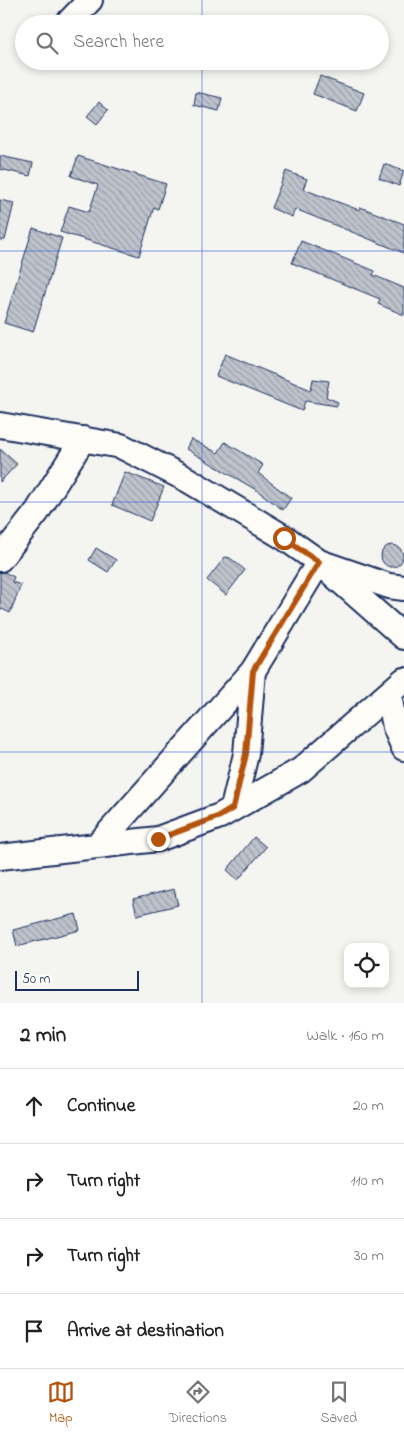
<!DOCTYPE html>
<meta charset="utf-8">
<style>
:root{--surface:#fff;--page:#f2f2f2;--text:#222;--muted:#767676;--line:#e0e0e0;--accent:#b45309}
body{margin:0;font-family:"Indie Flower",sans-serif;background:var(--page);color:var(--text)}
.controls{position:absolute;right:15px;bottom:15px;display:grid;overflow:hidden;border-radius:10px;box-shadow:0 2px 8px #0003}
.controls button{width:45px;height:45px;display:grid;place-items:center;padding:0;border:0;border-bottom:1px solid var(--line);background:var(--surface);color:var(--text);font:25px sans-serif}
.scale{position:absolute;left:15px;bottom:12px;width:124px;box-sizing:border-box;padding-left:5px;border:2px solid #1b2f5e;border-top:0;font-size:14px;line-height:18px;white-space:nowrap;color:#1b2f5e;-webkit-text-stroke:4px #fdfcf7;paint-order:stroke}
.stop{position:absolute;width:15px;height:15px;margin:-11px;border:4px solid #b45309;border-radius:50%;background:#fff}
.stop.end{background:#b45309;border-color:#fff;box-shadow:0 1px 5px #0008}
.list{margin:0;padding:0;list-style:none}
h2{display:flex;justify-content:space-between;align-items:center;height:65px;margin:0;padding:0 20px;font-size:21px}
h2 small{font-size:16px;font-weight:400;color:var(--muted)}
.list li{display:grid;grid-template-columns:32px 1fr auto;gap:15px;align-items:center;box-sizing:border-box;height:75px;padding:0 20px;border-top:1px solid var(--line)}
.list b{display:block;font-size:19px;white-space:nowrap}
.list em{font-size:16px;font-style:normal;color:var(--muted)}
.icon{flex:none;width:28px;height:28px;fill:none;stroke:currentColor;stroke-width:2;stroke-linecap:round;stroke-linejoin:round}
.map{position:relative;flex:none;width:404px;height:1003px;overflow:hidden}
.search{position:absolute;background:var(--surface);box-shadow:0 2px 8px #0003;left:15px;right:15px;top:15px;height:55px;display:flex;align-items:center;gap:12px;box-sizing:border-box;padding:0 18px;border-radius:28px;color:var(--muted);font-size:19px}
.sheet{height:365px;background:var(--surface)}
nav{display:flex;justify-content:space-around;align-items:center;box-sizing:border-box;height:70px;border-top:1px solid var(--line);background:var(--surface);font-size:14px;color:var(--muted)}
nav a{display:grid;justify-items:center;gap:2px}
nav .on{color:var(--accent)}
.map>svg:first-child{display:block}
</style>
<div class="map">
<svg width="404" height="1003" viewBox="0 0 404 1003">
<defs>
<pattern id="building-back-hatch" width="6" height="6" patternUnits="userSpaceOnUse" patternTransform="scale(1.25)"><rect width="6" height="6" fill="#bfc3cc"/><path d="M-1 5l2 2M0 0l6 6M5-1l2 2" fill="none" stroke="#9a9fa9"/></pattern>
</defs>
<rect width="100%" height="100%" fill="#f4f4f1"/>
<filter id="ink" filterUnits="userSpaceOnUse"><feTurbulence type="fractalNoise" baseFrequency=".02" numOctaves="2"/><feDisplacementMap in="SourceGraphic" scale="10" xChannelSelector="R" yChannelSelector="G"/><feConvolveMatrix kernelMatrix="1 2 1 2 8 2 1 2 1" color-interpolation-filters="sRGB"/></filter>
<g filter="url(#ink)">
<g fill="url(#building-back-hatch)" stroke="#1b2f5e">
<polygon points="320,76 364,93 357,111 313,94"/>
<polygon points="196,92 222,98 219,111 194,105"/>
<polygon points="99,102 108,110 97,124 87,116"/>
<polygon points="0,156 33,163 30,176 0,169"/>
<polygon points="78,156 166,184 158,209 154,207 139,256 60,232 69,206 89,212 98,185 71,176"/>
<polygon points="384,164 404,171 399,186 379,178"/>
<polygon points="286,171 307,179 303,189 359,210 360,207 404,224 404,253 295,209 292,217 271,208"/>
<polygon points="0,200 14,203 5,240 0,240"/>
<polygon points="33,228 62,238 33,332 4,323"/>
<polygon points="301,241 375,271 373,275 404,288 404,315 378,304 380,299 292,263"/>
<polygon points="225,354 311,390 313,379 329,381 326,397 338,402 337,406 305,401 302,411 216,376"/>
<polygon points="191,439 218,453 225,442 263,465 258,473 291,498 283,510 258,491 186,449"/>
<polygon points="0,449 17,464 0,482"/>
<polygon points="125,472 164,487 150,521 112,505"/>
<circle cx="392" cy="556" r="11"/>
<polygon points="96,548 116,560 108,572 89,560"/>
<polygon points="225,557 230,558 245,570 226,595 207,580"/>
<polygon points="0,572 4,572 14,577 12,582 21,585 10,613 2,609 0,611"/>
<polygon points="254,837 266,847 238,880 227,870"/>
<polygon points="174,889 178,905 137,915 133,899"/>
<polygon points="76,914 80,930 17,946 13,930"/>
</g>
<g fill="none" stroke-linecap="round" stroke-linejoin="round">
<g stroke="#1b2f5e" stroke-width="28">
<g id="minor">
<polyline points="67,24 90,0"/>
<polyline points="0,425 121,446 188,480 285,538 319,562 389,586 404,588"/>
<polyline points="0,559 37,512 83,439"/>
<polyline points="389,695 395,727 404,748"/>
<polyline points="233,808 246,754 253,671 319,562 404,637"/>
<polyline points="97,846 253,671"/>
<polyline points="0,857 158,839 220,816 301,770 404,680"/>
</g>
</g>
<use href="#minor" stroke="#fdfcf7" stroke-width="24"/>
</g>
</g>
<g fill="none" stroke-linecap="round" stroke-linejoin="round" filter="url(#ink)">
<polyline stroke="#b45309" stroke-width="6" points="158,839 220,816 233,808 246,754 253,671 319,562 284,538"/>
</g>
<path fill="none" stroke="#1d4ed8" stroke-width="1" stroke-opacity="0.55" d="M202 0V24M202 61V1003M0 251H404M0 502H404M0 752H404"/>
</svg>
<div class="controls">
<button><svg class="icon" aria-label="locate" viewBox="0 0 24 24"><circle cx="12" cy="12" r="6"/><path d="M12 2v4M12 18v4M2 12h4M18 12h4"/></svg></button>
</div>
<div class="scale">50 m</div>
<div class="stop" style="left:284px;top:538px"></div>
<div class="stop end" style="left:158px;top:839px"></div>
<div class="search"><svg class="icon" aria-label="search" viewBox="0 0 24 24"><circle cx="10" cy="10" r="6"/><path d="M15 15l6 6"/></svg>Search here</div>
</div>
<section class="sheet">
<h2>2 min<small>Walk · 160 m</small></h2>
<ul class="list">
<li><svg class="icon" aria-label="ahead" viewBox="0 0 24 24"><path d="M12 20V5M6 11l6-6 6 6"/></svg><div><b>Continue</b></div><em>20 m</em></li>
<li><svg class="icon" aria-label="right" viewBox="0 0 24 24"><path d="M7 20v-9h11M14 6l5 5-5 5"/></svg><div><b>Turn right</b></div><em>110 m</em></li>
<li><svg class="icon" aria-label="right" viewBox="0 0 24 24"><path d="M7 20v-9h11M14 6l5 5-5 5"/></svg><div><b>Turn right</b></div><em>30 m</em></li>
<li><svg class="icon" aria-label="arrive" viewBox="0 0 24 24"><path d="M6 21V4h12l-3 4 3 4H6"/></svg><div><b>Arrive at destination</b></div></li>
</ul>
</section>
<nav>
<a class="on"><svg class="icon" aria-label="map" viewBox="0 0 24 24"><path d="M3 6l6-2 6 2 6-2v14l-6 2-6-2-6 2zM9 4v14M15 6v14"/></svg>Map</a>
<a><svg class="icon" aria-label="directions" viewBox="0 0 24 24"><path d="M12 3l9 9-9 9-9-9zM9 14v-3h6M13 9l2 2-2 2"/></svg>Directions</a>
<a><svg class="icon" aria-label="saved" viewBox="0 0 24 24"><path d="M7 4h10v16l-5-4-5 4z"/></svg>Saved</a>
</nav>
